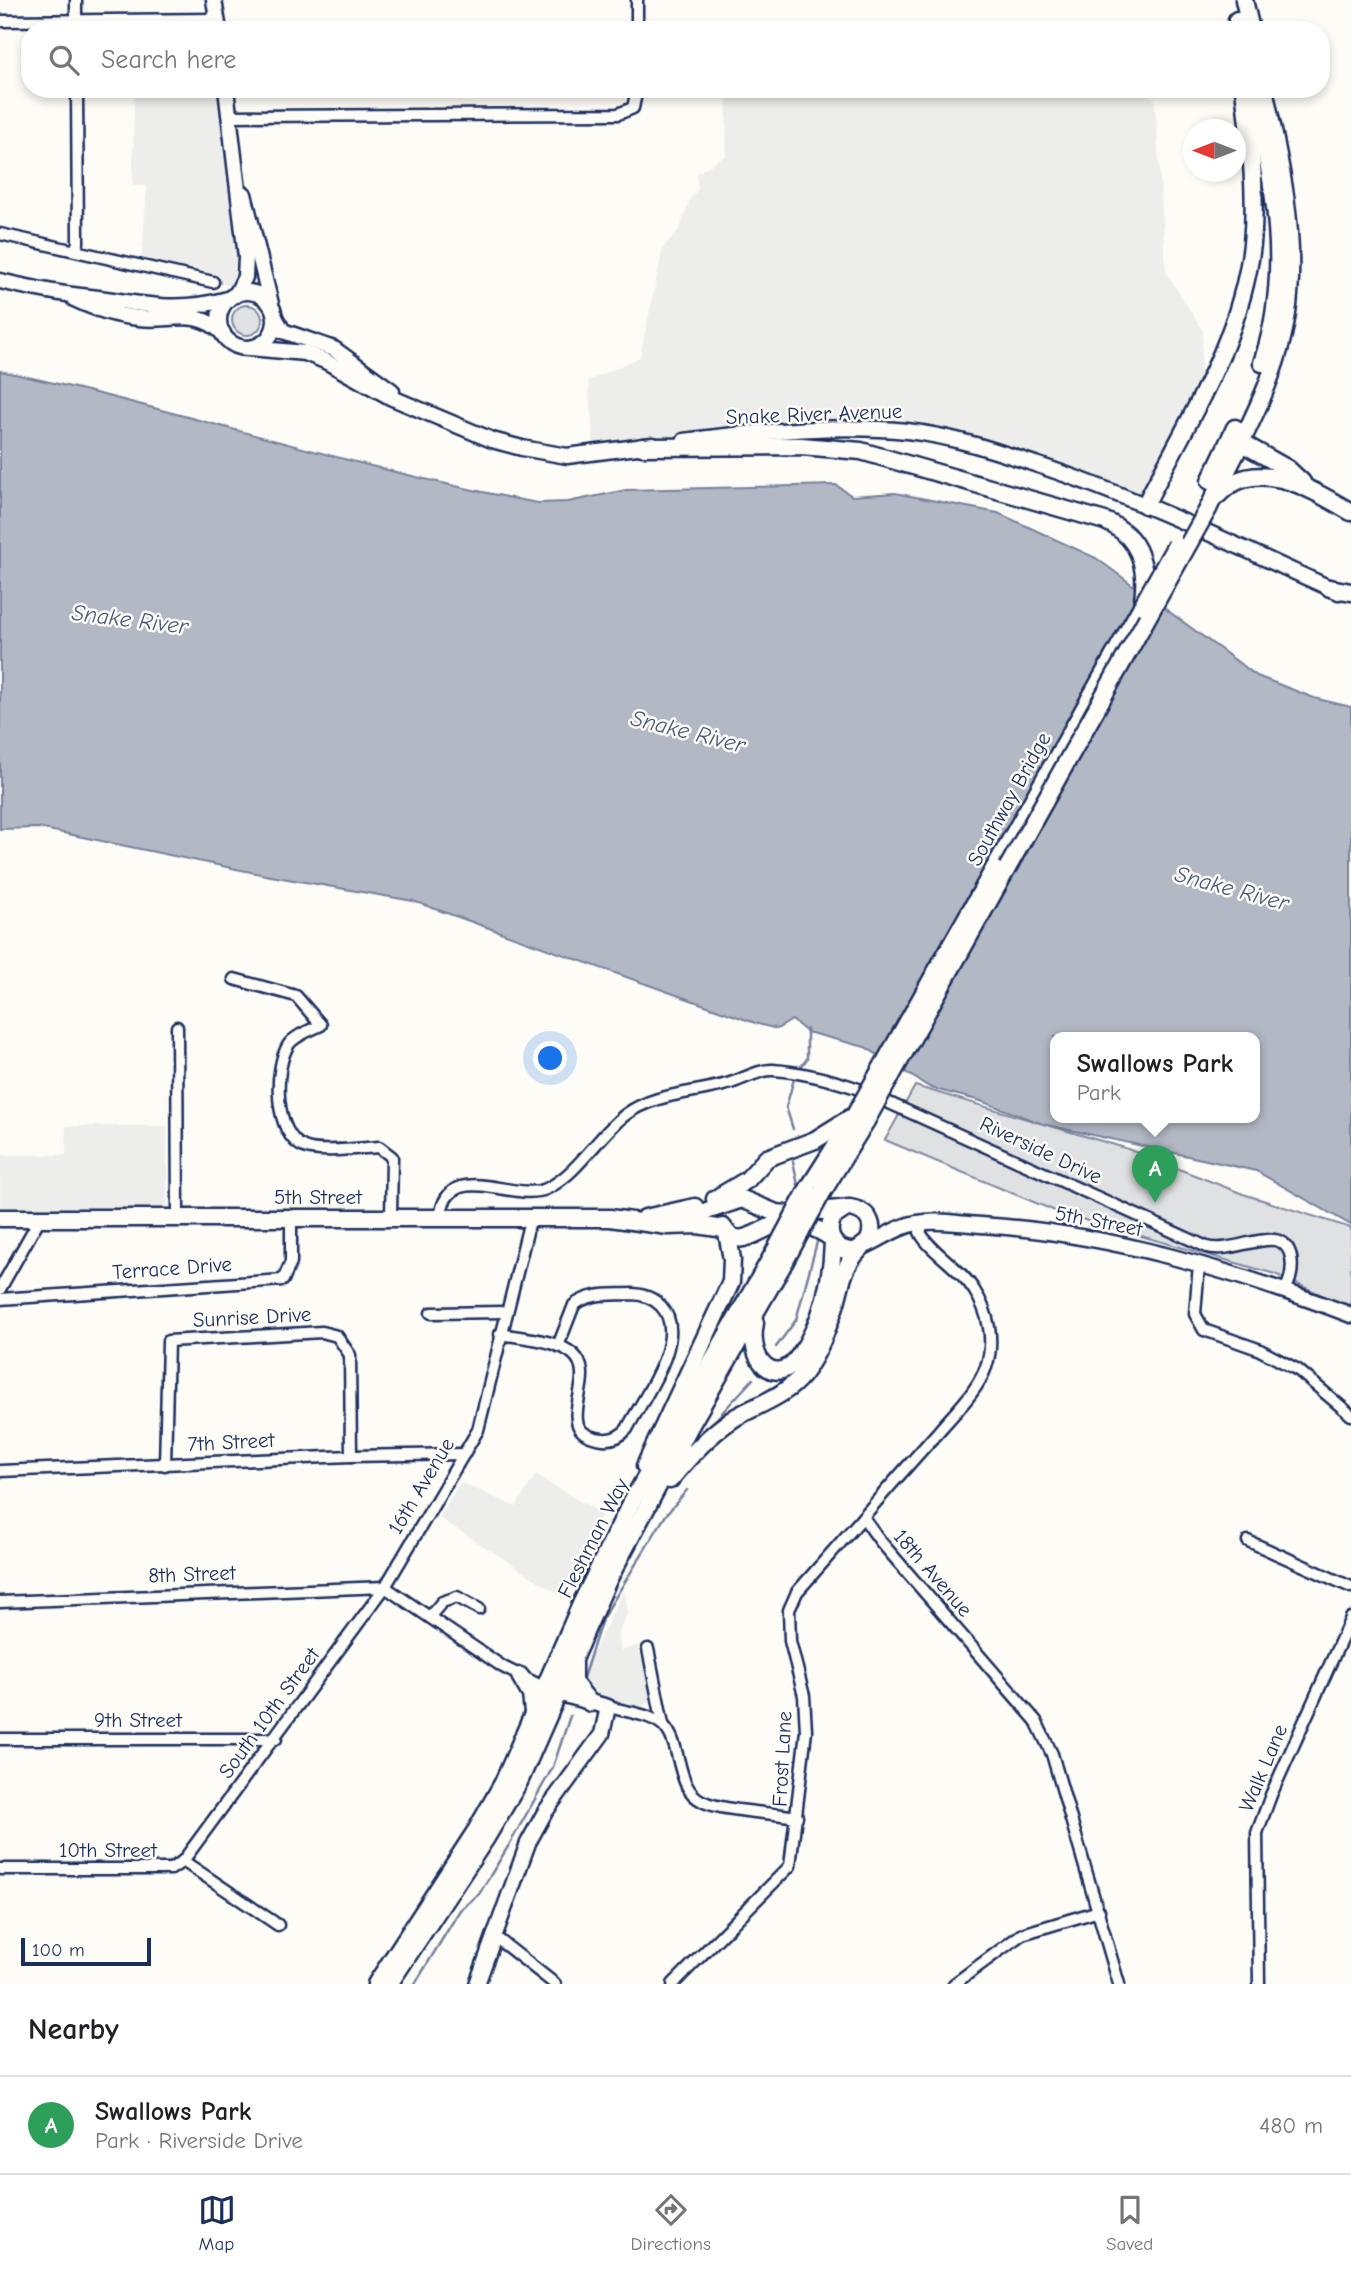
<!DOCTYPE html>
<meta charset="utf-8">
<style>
:root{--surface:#fff;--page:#f2f2f2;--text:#202124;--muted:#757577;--line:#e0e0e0;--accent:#1b2f5e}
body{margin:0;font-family:"Comic Neue",sans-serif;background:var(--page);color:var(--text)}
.compass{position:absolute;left:1183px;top:119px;width:63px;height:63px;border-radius:50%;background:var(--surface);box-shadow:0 4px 10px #0003;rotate:270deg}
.scale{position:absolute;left:21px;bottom:18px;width:130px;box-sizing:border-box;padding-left:7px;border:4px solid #1b2f5e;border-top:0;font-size:19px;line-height:24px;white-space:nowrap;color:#1b2f5e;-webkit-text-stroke:5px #fdfcf7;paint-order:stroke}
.you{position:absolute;left:551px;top:1059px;width:24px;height:24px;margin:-18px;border:5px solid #fff;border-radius:50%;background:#1a73e8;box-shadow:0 0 0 10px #1a73e833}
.badge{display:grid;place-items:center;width:46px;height:46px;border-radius:50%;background:var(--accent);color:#fff;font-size:23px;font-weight:700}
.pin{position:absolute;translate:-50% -58px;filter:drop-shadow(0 2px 4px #0008)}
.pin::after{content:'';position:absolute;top:37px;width:24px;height:21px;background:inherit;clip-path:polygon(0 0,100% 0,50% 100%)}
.popup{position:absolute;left:1050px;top:1032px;width:210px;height:91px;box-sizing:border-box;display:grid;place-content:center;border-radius:14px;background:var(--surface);filter:drop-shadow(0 2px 5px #0005);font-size:23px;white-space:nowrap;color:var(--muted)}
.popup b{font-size:26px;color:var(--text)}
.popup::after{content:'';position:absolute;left:50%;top:100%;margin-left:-14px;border:14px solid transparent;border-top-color:var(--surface)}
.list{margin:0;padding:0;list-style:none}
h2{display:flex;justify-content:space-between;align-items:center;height:91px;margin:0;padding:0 28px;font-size:30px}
h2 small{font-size:23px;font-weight:400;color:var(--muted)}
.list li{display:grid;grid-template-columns:46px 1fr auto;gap:21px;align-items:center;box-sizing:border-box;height:98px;padding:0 28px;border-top:2px solid var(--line)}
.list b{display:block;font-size:26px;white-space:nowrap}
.list p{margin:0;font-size:23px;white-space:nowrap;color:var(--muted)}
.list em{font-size:23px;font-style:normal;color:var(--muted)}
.icon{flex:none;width:38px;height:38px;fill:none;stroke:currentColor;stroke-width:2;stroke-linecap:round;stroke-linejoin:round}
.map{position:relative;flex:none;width:1351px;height:1984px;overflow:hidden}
.search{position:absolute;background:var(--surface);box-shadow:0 4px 10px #0003;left:21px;right:21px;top:21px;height:77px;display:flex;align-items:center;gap:18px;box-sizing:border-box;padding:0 24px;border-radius:28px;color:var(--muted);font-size:26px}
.sheet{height:189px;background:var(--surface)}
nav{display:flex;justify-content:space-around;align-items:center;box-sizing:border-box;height:98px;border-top:2px solid var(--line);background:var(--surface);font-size:19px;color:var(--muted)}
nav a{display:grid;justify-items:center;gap:4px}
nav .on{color:var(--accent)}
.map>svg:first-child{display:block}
</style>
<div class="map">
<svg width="1351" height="1984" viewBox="0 0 1351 1984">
<rect width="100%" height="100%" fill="#fdfcf7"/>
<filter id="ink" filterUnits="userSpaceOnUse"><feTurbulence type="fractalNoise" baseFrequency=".0143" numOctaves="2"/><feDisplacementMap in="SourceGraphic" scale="14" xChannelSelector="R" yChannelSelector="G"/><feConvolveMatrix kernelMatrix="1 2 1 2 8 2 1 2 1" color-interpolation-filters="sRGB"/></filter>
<g filter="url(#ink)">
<g fill="#edeeec">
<polygon points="135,21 212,24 213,30 135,30"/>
<polygon points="134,89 220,89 241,270 235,287 141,267 147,186 133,185"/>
<polygon points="727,89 1141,89 1155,100 1166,272 1203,331 1200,382 1143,494 1005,443 923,427 718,431 594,447 588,381 640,357 663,248 680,228 690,199 698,189 696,174 726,155"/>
<polygon points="66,1126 167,1126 167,1210 0,1210 0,1155 66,1155"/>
<polygon points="535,1475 602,1514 562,1596 439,1518 460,1482 516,1507"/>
<polygon points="624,1590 628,1612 617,1637 621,1651 638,1645 653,1697 642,1708 593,1694 580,1679"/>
</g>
<g fill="#e0e1e3" stroke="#7e88a0" stroke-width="2">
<circle cx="247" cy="320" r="15"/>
<polygon points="915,1086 1125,1148 1243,1194 1351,1228 1351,1308 1275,1274 1060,1213 885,1140"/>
</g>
<path fill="#b3b8c5" stroke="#76819c" stroke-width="2" fill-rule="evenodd" d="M0 371C181 409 356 470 538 503L568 502 626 490 836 485 852 496 895 493 998 513 1096 558 1257 676 1314 698 1351 707V1225L1256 1171 1043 1124 981 1101 931 1088 865 1047 807 1032 792 1020 777 1029 758 1024 413 901 265 875 39 828 0 829ZM1055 1037H1255V1117H1055Z"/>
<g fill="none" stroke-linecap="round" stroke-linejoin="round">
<g stroke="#76819c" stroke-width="2.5">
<polyline points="799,1069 807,1059 807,1029"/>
<polyline points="793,1129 786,1107 794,1079"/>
<polyline points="793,1161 798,1185"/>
<polyline points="776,1347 796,1320 817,1242"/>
<polyline points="707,1429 753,1379"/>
<polyline points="582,1681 602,1619 666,1515 687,1490"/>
<polyline points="415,1984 460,1910 479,1894 509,1845 553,1767 570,1716"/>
</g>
<g stroke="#1b2f5e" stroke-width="15">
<g id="street">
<polyline points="76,0 76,30"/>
<polyline points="637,0 637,30"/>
<polyline points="0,21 217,19"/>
<polyline points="230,116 618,114 633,108 637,89"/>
<polyline points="0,234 213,282"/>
<polyline points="75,249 78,243 77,89"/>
<path d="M234 979 296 996 321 1025C311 1030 296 1035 289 1044 273 1068 274 1135 304 1147 319 1154 361 1148 379 1147L392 1157 391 1218"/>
<polyline points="177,1027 178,1217"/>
<path d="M440 1219C446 1155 516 1205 548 1188 579 1172 598 1136 625 1115 654 1093 693 1094 727 1084 740 1081 759 1069 773 1070 801 1072 829 1079 856 1088L1207 1247C1237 1255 1283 1220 1291 1257 1293 1269 1291 1280 1285 1290"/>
<path d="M924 1222 920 1232C929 1251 960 1267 974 1290 989 1313 995 1341 986 1367 977 1392 955 1412 938 1432 913 1460 888 1488 863 1517L881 1542 1036 1721 1052 1754 1119 1984"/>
<polyline points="1199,1264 1195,1314 1204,1330 1258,1349 1298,1370 1351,1415"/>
<polyline points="0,1289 40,1218"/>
<polyline points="0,1299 283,1280 291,1262 291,1218"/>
<polyline points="431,1313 505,1312"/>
<path d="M500 1334C522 1338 555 1339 573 1354 602 1378 547 1433 603 1439 614 1440 621 1436 627 1429 643 1398 690 1337 661 1306 652 1297 643 1294 631 1294 611 1295 591 1292 574 1305L558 1346"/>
<polyline points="165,1465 168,1341 322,1332 337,1336 350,1355 351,1456"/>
<polyline points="0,1471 351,1456 464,1454"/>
<polyline points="1248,1541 1351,1587"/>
<polyline points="0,1602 385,1587 503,1667 545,1688"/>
<polyline points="431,1615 442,1602 457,1597 479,1609"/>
<polyline points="648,1649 663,1724"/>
<path d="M608 1707C624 1711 651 1714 664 1726 683 1746 675 1788 702 1801 721 1811 774 1813 797 1817"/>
<polyline points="0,1739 276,1739"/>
<polyline points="183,1861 278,1925"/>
<polyline points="0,1869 171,1869 183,1861 385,1587 478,1430 530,1220"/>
<polyline points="494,1936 555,1984"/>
<polyline points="673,1984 790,1866 806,1731 804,1696 790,1641 789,1610 797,1592 863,1517"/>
<polyline points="954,1984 1022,1934 1099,1911"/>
<polyline points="1259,1984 1257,1833 1271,1795 1351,1618"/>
</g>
</g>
<g stroke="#1b2f5e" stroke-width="19">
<g id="secondary">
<polyline points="214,0 219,30"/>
<polyline points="226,89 246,257 245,277 236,295"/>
<polyline points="244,194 271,304"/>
<path d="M0 281C30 288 59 294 90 297 143 303 173 314 228 299"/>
<circle cx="247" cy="320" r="28"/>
<path d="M74 299C95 309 116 316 139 318 173 322 195 307 223 333"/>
<polyline points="275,317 283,331 334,349 392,391"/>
<polyline points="250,348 305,353 325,361 390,397 492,440 522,448 567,456 653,445"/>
<path d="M684 441C751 432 839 424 907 431 952 436 997 451 1041 466 1143 500 1241 548 1339 592"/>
<path d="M865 1246C883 1238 898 1226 917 1223 937 1219 961 1224 981 1225 1108 1233 1232 1270 1351 1315"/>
<polyline points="477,1984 528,1843 545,1812 602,1734 608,1707 550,1691"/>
</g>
</g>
<g stroke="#1b2f5e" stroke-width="21">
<g id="primary">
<polyline points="1244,0 1251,30"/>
<polyline points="1237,20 1238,30"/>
<path d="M1254 95C1274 184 1293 273 1262 363"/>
<polyline points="1240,442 1288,469 1302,482"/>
<path d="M642 447 801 446 861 451 1105 521C1141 536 1149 569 1142 606L994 869"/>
<polyline points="1210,481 1235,428"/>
<path d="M1218 495C1256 454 1313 490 1351 512"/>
<path d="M1145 505C1187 422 1242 338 1252 244 1257 192 1250 141 1244 89"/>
<path d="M1208 509C1240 442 1284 371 1289 295 1295 225 1279 157 1264 89"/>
<polyline points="1330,588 1351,592"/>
<polyline points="808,1189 852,1120"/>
<polyline points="823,1191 866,1121"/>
<polyline points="715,1199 747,1180 767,1158 815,1140 855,1115"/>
<polyline points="0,1218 610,1218 668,1226 698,1225 724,1229"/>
<polyline points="645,1218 695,1207"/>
<path d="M686 1218 742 1199 776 1213 788 1214 850 1208C869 1211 876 1225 868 1242L856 1251C835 1252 824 1236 833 1217L845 1209"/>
<path d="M723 1227C739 1254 761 1225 783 1223 802 1222 815 1227 830 1237"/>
<path d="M755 1323C747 1361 776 1389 799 1356 822 1324 832 1280 833 1242"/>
<polyline points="645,1466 731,1282 732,1259 727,1233"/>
<path d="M670 1480C689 1457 710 1433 736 1417 759 1404 786 1396 803 1374 818 1354 827 1330 835 1306 842 1283 842 1267 860 1249"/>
<polyline points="573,1663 573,1682 590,1703"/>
<polyline points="520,1676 531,1695 533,1712"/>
<polyline points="376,1984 477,1829 503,1783 582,1602 631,1503 775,1251"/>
<polyline points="389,1984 486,1838 519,1782 608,1580 690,1426 785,1261"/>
</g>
</g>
<use href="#street" stroke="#fdfcf7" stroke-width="10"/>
<use href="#secondary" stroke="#fdfcf7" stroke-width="14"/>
<use href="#primary" stroke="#fdfcf7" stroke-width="16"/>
<g stroke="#1b2f5e" stroke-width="21" stroke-linecap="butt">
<g id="primary-bridge">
<polyline points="1142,606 1176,545"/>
<polyline points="855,1115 994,869"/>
<polyline points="866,1121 1208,509"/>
<polyline points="775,1251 808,1189"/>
<polyline points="785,1261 823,1191"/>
</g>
</g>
<use href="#primary-bridge" stroke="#fdfcf7" stroke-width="16"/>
</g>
</g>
<g text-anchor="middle" stroke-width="5" stroke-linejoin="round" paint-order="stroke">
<g font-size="21" fill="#1b2f5e" stroke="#fdfcf7">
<text transform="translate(814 414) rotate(-2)" y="7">Snake River Avenue</text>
<text transform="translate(1009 799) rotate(-61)" y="7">Southway Bridge</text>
<text transform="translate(1041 1150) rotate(25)" y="7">Riverside Drive</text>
<text x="318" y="1204">5th Street</text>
<text transform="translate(1099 1221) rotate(11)" y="7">5th Street</text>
<text transform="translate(172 1268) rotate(-4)" y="7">Terrace Drive</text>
<text transform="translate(252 1317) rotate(-3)" y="7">Sunrise Drive</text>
<text transform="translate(231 1442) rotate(-3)" y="7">7th Street</text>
<text transform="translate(421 1486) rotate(-59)" y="7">16th Avenue</text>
<text transform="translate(593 1538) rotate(-63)" y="7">Fleshman Way</text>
<text transform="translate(933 1573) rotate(49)" y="7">18th Avenue</text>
<text transform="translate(192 1574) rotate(-2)" y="7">8th Street</text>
<text transform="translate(269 1713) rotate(-54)" y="7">South 10th Street</text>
<text x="138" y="1727">9th Street</text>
<text transform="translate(782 1759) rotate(-87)" y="7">Frost Lane</text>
<text transform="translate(1263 1768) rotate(-67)" y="7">Walk Lane</text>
<text x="108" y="1857">10th Street</text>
</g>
<g font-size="23" font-style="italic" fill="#49587d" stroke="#fdfcf7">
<text transform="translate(130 619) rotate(7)" y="8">Snake River</text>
<text transform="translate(688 731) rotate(14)" y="8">Snake River</text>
<text transform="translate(1232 888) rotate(15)" y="8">Snake River</text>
</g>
</g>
</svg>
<svg class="compass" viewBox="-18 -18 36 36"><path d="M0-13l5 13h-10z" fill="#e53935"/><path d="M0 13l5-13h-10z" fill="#757577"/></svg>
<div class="scale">100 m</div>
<div class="you"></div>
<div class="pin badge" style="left:1155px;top:1203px;background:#2e9e5b">A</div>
<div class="popup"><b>Swallows Park</b>Park</div>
<div class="search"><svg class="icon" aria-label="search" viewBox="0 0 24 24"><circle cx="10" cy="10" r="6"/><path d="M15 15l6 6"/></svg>Search here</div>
</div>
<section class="sheet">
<h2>Nearby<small></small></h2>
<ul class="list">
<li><span class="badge" style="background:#2e9e5b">A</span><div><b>Swallows Park</b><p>Park · Riverside Drive</p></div><em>480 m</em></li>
</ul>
</section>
<nav>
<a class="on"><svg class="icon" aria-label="map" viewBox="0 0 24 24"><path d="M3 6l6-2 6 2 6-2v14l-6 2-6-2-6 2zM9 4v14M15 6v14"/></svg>Map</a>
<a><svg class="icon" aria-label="directions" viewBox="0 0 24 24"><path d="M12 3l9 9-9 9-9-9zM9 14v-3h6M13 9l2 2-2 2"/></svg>Directions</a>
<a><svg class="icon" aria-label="saved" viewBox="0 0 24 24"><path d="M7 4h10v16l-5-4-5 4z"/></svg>Saved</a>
</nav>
